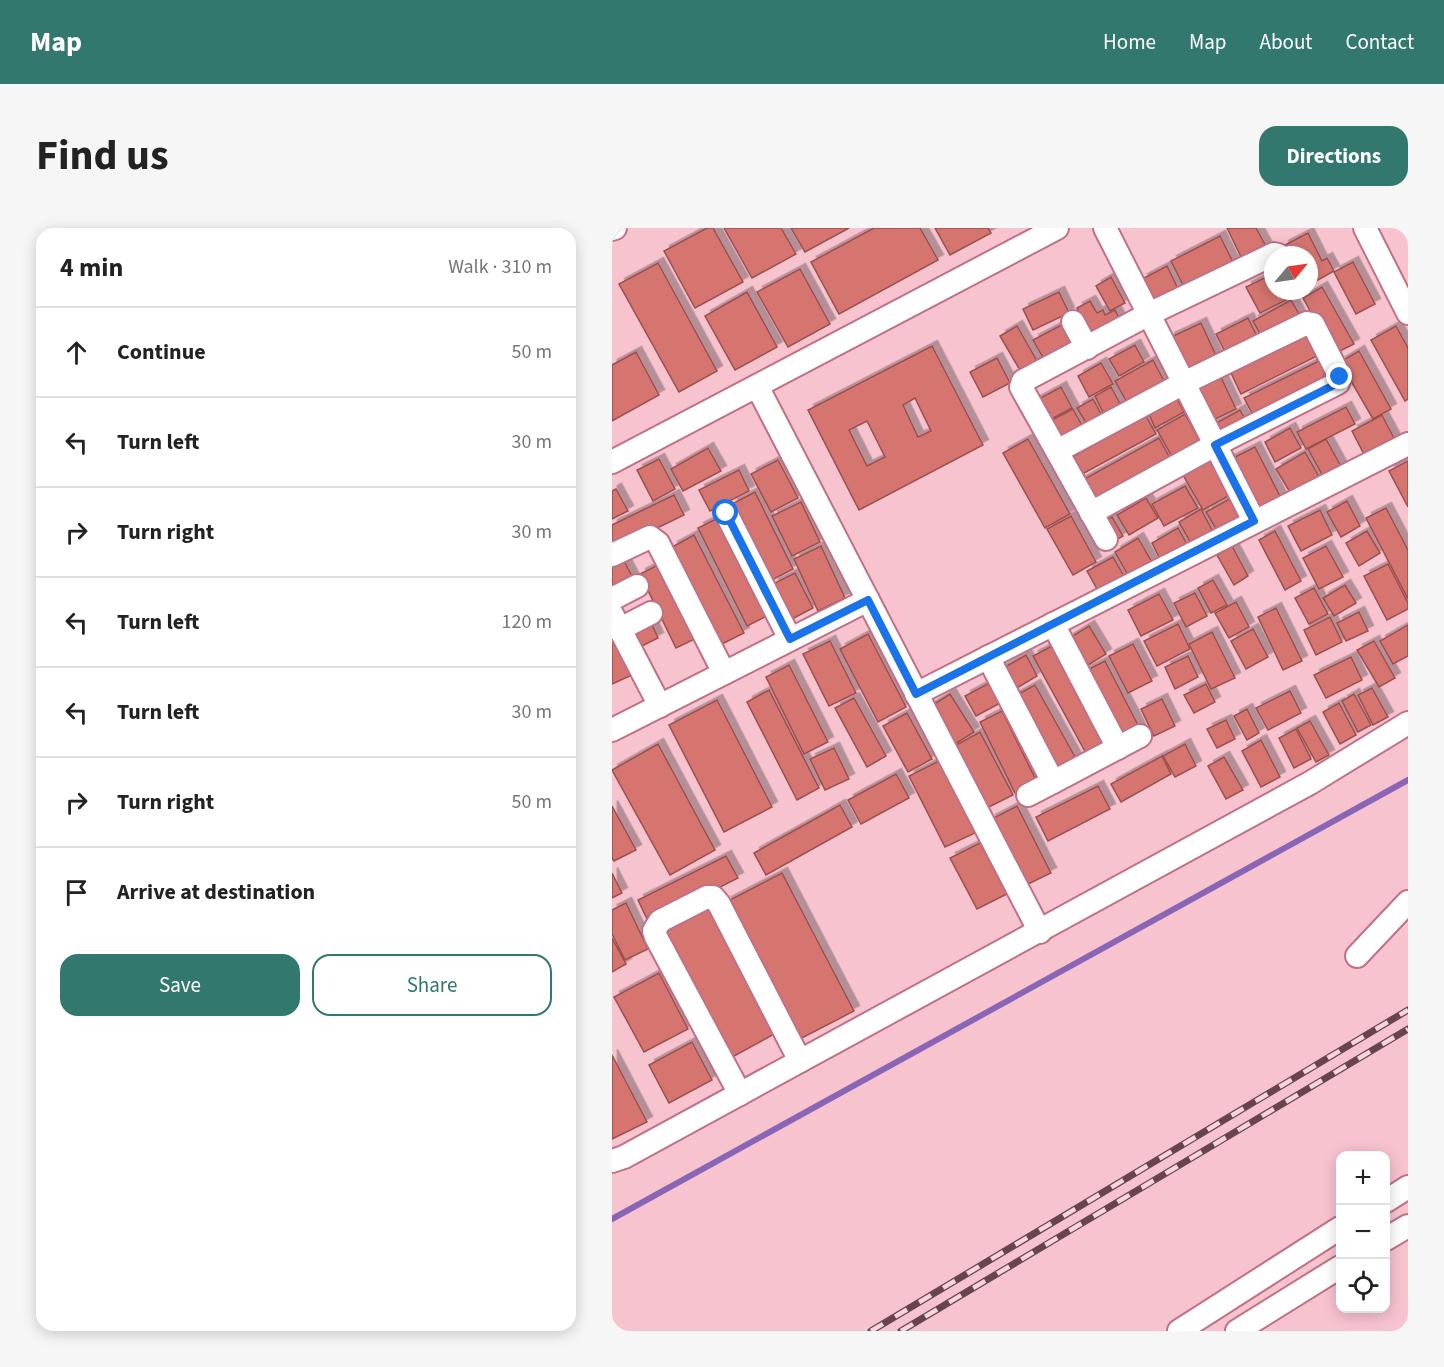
<!DOCTYPE html>
<meta charset="utf-8">
<style>
:root{--surface:#fff;--page:#f6f6f6;--text:#222;--muted:#767676;--line:#e0e0e0;--accent:#32786e}
body{margin:0;font-family:"Source Sans 3",sans-serif;background:var(--page);color:var(--text)}
.controls{position:absolute;right:18px;bottom:18px;display:grid;overflow:hidden;border-radius:12px;box-shadow:0 3px 15px #0003}
.controls button{width:54px;height:54px;display:grid;place-items:center;padding:0;border:0;border-bottom:2px solid var(--line);background:var(--surface);color:var(--text);font:30px sans-serif}
.compass{position:absolute;left:652px;top:18px;width:54px;height:54px;border-radius:50%;background:var(--surface);box-shadow:0 3px 15px #0003;rotate:61deg}
.stop{position:absolute;width:18px;height:18px;margin:-14px;border:4px solid #1a73e8;border-radius:50%;background:#fff}
.stop.end{background:#1a73e8;border-color:#fff;box-shadow:0 2px 6px #0008}
.list{margin:0;padding:0;list-style:none}
h2{display:flex;justify-content:space-between;align-items:center;height:78px;margin:0;padding:0 24px;font-size:26px}
h2 small{font-size:20px;font-weight:400;color:var(--muted)}
.list li{display:grid;grid-template-columns:39px 1fr auto;gap:18px;align-items:center;box-sizing:border-box;height:90px;padding:0 24px;border-top:2px solid var(--line)}
.list b{display:block;font-size:22px;white-space:nowrap}
.list em{font-size:20px;font-style:normal;color:var(--muted)}
.actions{display:flex;gap:12px;padding:18px 24px}
.actions a{flex:1;padding:14px 0;border:2px solid var(--accent);border-radius:18px;text-align:center;font-size:21px;color:var(--accent)}
.actions .main{background:var(--accent);color:#fff}
.icon{flex:none;width:33px;height:33px;fill:none;stroke:currentColor;stroke-width:2;stroke-linecap:round;stroke-linejoin:round}
.map{position:relative;flex:none;width:796px;height:1103px;overflow:hidden;border-radius:18px}
header{display:flex;align-items:center;gap:36px;box-sizing:border-box;height:84px;padding:0 30px;background:var(--accent);color:#fff}
header strong{font-size:28px}
nav{display:flex;gap:33px;margin-inline-start:auto;font-size:21px}
.intro{display:flex;align-items:center;justify-content:space-between;box-sizing:border-box;height:144px;padding:0 36px}
h1{margin:0;font-size:42px}
.button{padding:15px 27px;border-radius:18px;background:var(--accent);color:#fff;font-size:21px;font-weight:700}
main{display:flex;gap:36px;padding:0 36px}
aside{flex:1;background:var(--surface);border-radius:18px;box-shadow:0 3px 15px #0003}
.map>svg:first-child{display:block}
</style>
<header>
<strong>Map</strong>
<nav><a>Home</a><a>Map</a><a>About</a><a>Contact</a></nav>
</header>
<div class="intro"><h1>Find us</h1><a class="button">Directions</a></div>
<main>
<aside>
<h2>4 min<small>Walk · 310 m</small></h2>
<ul class="list">
<li><svg class="icon" aria-label="ahead" viewBox="0 0 24 24"><path d="M12 20V5M6 11l6-6 6 6"/></svg><div><b>Continue</b></div><em>50 m</em></li>
<li><svg class="icon" aria-label="left" viewBox="0 0 24 24"><path d="M17 20v-9H6M10 6l-5 5 5 5"/></svg><div><b>Turn left</b></div><em>30 m</em></li>
<li><svg class="icon" aria-label="right" viewBox="0 0 24 24"><path d="M7 20v-9h11M14 6l5 5-5 5"/></svg><div><b>Turn right</b></div><em>30 m</em></li>
<li><svg class="icon" aria-label="left" viewBox="0 0 24 24"><path d="M17 20v-9H6M10 6l-5 5 5 5"/></svg><div><b>Turn left</b></div><em>120 m</em></li>
<li><svg class="icon" aria-label="left" viewBox="0 0 24 24"><path d="M17 20v-9H6M10 6l-5 5 5 5"/></svg><div><b>Turn left</b></div><em>30 m</em></li>
<li><svg class="icon" aria-label="right" viewBox="0 0 24 24"><path d="M7 20v-9h11M14 6l5 5-5 5"/></svg><div><b>Turn right</b></div><em>50 m</em></li>
<li><svg class="icon" aria-label="arrive" viewBox="0 0 24 24"><path d="M6 21V4h12l-3 4 3 4H6"/></svg><div><b>Arrive at destination</b></div></li>
</ul>
<div class="actions"><a class="main">Save</a><a>Share</a></div>
</aside>
<div class="map">
<svg width="796" height="1103" viewBox="0 0 796 1103">
<defs>
<filter id="shadow"><feDropShadow dx="5.5" dy="-5.5" stdDeviation="0" flood-color="#0004"/></filter>
</defs>
<rect width="100%" height="100%" fill="#f7c3cf"/>
<g fill="none" stroke-linecap="round" stroke-linejoin="round">
<polyline stroke="#8966b5" stroke-width="6" points="0,991 796,552"/>
</g>
<g fill="#d67470" stroke="#9b4f4d" stroke-width="1.5" fill-rule="evenodd" filter="url(#shadow)">
<polygon points="95,0 101,0 131,54 83,80 52,23"/>
<polygon points="112,0 169,0 184,26 140,50"/>
<polygon points="179,0 237,0 193,24"/>
<polygon points="262,0 308,0 326,32 227,86 199,34"/>
<polygon points="323,0 376,0 379,5 338,27"/>
<polygon points="615,0 644,0 656,22 632,35"/>
<polygon points="696,5 710,33 715,30 722,43 697,57 697,27 676,27 671,18"/>
<polygon points="608,8 623,38 574,63 559,33"/>
<polygon points="741,34 763,76 744,86 722,44"/>
<polygon points="46,35 105,143 67,164 7,56"/>
<polygon points="555,38 568,65 544,78 530,51"/>
<polygon points="188,41 218,96 176,119 145,64"/>
<polygon points="661,46 661,63 669,63 674,72 648,85 634,59"/>
<polygon points="499,49 513,75 498,83 484,58"/>
<polygon points="710,59 742,116 722,126 691,70"/>
<polygon points="135,64 165,119 123,142 93,88"/>
<polygon points="447,64 457,85 421,102 411,81"/>
<polygon points="679,72 691,93 652,113 641,93"/>
<polygon points="478,73 485,85 491,82 493,87 503,82 511,97 483,113 465,80"/>
<polygon points="636,90 645,108 613,124 604,106"/>
<polygon points="457,93 469,117 434,135 421,112"/>
<polygon points="589,95 607,134 576,149 557,110"/>
<polygon points="405,98 429,140 412,149 388,108"/>
<polygon points="784,98 796,120 796,171 793,173 759,112"/>
<polygon points="698,105 709,126 629,166 619,145"/>
<polygon points="523,117 532,134 507,148 497,131"/>
<path d="M320 118 371 217 247 282 196 182ZM303 170 319 203 306 209 291 177ZM255 193 273 229 255 238 237 202Z"/>
<polygon points="747,123 779,181 761,191 728,134"/>
<polygon points="24,124 47,167 0,193 0,137"/>
<polygon points="385,130 398,155 371,169 358,144"/>
<polygon points="711,131 721,150 642,189 632,170"/>
<polygon points="541,132 554,157 517,178 503,153"/>
<polygon points="489,135 501,156 477,169 466,148"/>
<polygon points="607,145 624,181 597,194 580,158"/>
<polygon points="449,159 460,180 434,194 423,173"/>
<polygon points="499,159 511,181 494,190 483,168"/>
<polygon points="562,165 572,184 543,200 534,179"/>
<polygon points="481,171 492,191 477,200 465,180"/>
<polygon points="734,179 743,196 694,221 685,204"/>
<polygon points="461,181 473,203 446,217 434,195"/>
<polygon points="628,182 636,197 607,210 599,198"/>
<polygon points="573,186 590,217 562,232 545,202"/>
<polygon points="770,187 786,218 756,234 740,203"/>
<polygon points="534,188 544,206 463,250 453,233"/>
<polygon points="678,200 689,220 663,234 653,214"/>
<polygon points="547,210 559,232 479,276 467,254"/>
<polygon points="416,211 458,286 433,300 391,225"/>
<polygon points="714,211 731,242 713,252 696,221"/>
<polygon points="643,219 672,276 646,289 617,232"/>
<polygon points="96,220 109,243 71,263 59,241"/>
<polygon points="597,224 620,266 591,282 567,240"/>
<polygon points="693,224 710,254 682,271 664,241"/>
<polygon points="47,231 63,261 41,273 25,242"/>
<polygon points="166,232 186,270 159,284 139,246"/>
<polygon points="796,233 796,279 777,243"/>
<polygon points="127,242 137,263 98,283 87,262"/>
<polygon points="573,258 586,280 552,298 540,276"/>
<polygon points="4,261 16,283 0,291 0,263"/>
<polygon points="143,264 181,341 158,353 120,276"/>
<polygon points="62,267 72,287 2,321 0,318 0,297"/>
<polygon points="621,269 632,288 606,304 594,284"/>
<polygon points="534,270 546,290 517,307 505,287"/>
<polygon points="735,273 748,298 729,309 715,284"/>
<polygon points="189,274 208,314 180,328 160,288"/>
<polygon points="774,280 796,322 796,371 754,290"/>
<polygon points="589,281 602,306 580,317 567,294"/>
<polygon points="708,282 720,307 689,323 676,298"/>
<polygon points="459,288 484,334 461,347 435,301"/>
<polygon points="108,289 157,387 135,398 86,300"/>
<polygon points="500,289 511,308 499,315 488,296"/>
<polygon points="566,300 576,318 550,335 540,315"/>
<polygon points="663,303 689,353 673,362 647,312"/>
<polygon points="755,303 768,325 747,338 734,315"/>
<polygon points="82,307 132,405 110,416 60,319"/>
<polygon points="526,310 541,336 517,349 503,324"/>
<polygon points="209,318 233,370 206,383 182,331"/>
<polygon points="620,318 636,348 622,357 605,327"/>
<polygon points="714,318 731,349 707,361 691,330"/>
<polygon points="8,325 23,354 0,364 0,329"/>
<polygon points="501,329 516,355 490,370 475,343"/>
<polygon points="48,336 85,410 64,420 28,346"/>
<polygon points="776,336 796,375 796,381 775,392 752,348"/>
<polygon points="183,345 201,380 180,391 161,356"/>
<polygon points="601,352 615,377 599,385 586,360"/>
<polygon points="733,357 744,375 722,388 711,370"/>
<polygon points="702,360 716,386 697,396 683,370"/>
<polygon points="583,365 595,388 574,399 562,375"/>
<polygon points="547,366 561,392 529,408 516,382"/>
<polygon points="624,374 637,399 617,410 603,385"/>
<polygon points="664,380 690,433 671,442 646,389"/>
<polygon points="747,384 756,403 734,413 725,395"/>
<polygon points="36,388 46,410 24,421 14,400"/>
<polygon points="718,389 730,414 704,427 692,402"/>
<polygon points="566,396 578,421 545,438 532,413"/>
<polygon points="796,397 796,428 781,436 768,413"/>
<polygon points="477,398 494,426 473,439 456,411"/>
<polygon points="641,401 656,429 634,441 619,413"/>
<polygon points="600,404 623,450 599,461 577,416"/>
<polygon points="0,405 20,447 0,456"/>
<polygon points="256,406 294,479 266,494 228,421"/>
<polygon points="218,413 244,465 217,478 191,426"/>
<polygon points="762,413 783,450 767,459 745,422"/>
<polygon points="521,416 540,453 516,465 497,428"/>
<polygon points="440,418 494,519 476,529 421,428"/>
<polygon points="414,427 425,448 400,463 388,442"/>
<polygon points="576,428 586,449 563,461 553,439"/>
<polygon points="739,429 750,452 714,470 702,447"/>
<polygon points="493,433 529,503 509,514 473,443"/>
<polygon points="177,437 216,514 192,526 154,449"/>
<polygon points="383,452 394,472 364,488 353,468"/>
<polygon points="594,456 603,474 582,485 572,467"/>
<polygon points="423,457 467,536 445,548 401,469"/>
<polygon points="760,460 776,489 761,497 746,467"/>
<polygon points="157,462 207,560 185,572 135,474"/>
<polygon points="678,463 689,485 656,502 644,480"/>
<polygon points="338,466 362,504 340,518 316,480"/>
<polygon points="742,466 759,497 746,504 730,473"/>
<polygon points="242,470 274,528 255,539 223,480"/>
<polygon points="550,471 563,498 542,508 529,481"/>
<polygon points="105,472 160,579 112,604 57,497"/>
<polygon points="727,475 744,507 728,516 711,484"/>
<polygon points="635,481 647,505 635,512 622,488"/>
<polygon points="390,483 427,558 405,569 368,494"/>
<polygon points="295,485 320,531 296,544 271,498"/>
<polygon points="614,492 623,511 605,520 595,501"/>
<polygon points="698,493 717,527 704,534 685,500"/>
<polygon points="684,501 699,531 682,540 667,510"/>
<polygon points="368,504 401,567 371,582 339,520"/>
<polygon points="649,512 668,549 649,559 630,523"/>
<polygon points="46,516 103,622 58,647 0,542"/>
<polygon points="573,516 584,538 563,549 551,528"/>
<polygon points="222,520 237,551 213,562 198,531"/>
<polygon points="550,528 559,546 509,574 499,556"/>
<polygon points="612,529 631,562 614,571 596,538"/>
<polygon points="327,533 363,605 333,619 297,548"/>
<polygon points="284,546 297,570 249,596 236,572"/>
<polygon points="486,558 498,581 436,613 424,589"/>
<polygon points="228,577 240,599 154,647 142,625"/>
<polygon points="0,578 24,622 2,633 0,630"/>
<polygon points="405,578 439,645 412,658 378,592"/>
<polygon points="368,615 395,666 365,681 338,630"/>
<polygon points="114,628 126,650 37,695 26,672"/>
<polygon points="0,645 10,665 0,670"/>
<polygon points="170,645 242,783 186,812 114,674"/>
<polygon points="14,675 36,721 13,732 0,706 0,682"/>
<polygon points="97,680 164,805 115,832 49,706"/>
<polygon points="0,710 14,736 0,744"/>
<polygon points="47,745 76,801 32,824 2,769"/>
<polygon points="80,814 100,852 57,875 37,837"/>
<polygon points="0,827 35,894 0,911"/>
</g>
<g fill="none" stroke-linecap="round" stroke-linejoin="round">
<g stroke="#c07186" stroke-width="26">
<g id="minor">
<polyline points="493,0 642,293"/>
<polyline points="753,0 796,85"/>
<polyline points="0,1 3,0"/>
<polyline points="461,94 475,120"/>
<polyline points="145,158 428,704"/>
<polyline points="445,223 572,155 695,95 701,96 728,149 726,155 603,217 479,285"/>
<polyline points="0,234 445,0"/>
<polyline points="114,285 178,411"/>
<polyline points="494,311 409,159 411,153 537,86 662,26 666,27"/>
<polyline points="0,327 38,309 46,315 112,445"/>
<polyline points="0,371 25,358"/>
<polyline points="0,386 48,478"/>
<polyline points="441,396 506,520"/>
<polyline points="8,401 39,385"/>
<polyline points="376,429 441,554 528,508"/>
<polyline points="304,466 796,216"/>
<polyline points="0,502 256,372"/>
<polyline points="416,567 441,554"/>
<polyline points="745,728 796,674"/>
<polyline points="128,866 44,709 42,703 48,693 95,669 101,669 107,676 188,833"/>
<polyline points="0,933 12,929 698,555 796,495"/>
<polyline points="774,973 796,959"/>
<polyline points="774,1011 796,998"/>
<polyline points="567,1103 728,1000"/>
<polyline points="625,1103 728,1039"/>
</g>
</g>
<use href="#minor" stroke="#fff" stroke-width="22"/>
<g stroke="#68444d" stroke-width="7">
<g id="rail">
<polyline points="259,1103 796,782"/>
<polyline points="289,1103 796,801"/>
</g>
</g>
<use href="#rail" stroke="#f9d5dd" stroke-width="4.5" stroke-dasharray="14" stroke-linecap="butt"/>
</g>
<g fill="none" stroke-linecap="round" stroke-linejoin="round">
<polyline stroke="#1a73e8" stroke-width="8" points="114,285 178,411 256,372 304,466 642,293 603,217 726,155 728,149"/>
</g>
</svg>
<div class="controls">
<button>+</button>
<button>−</button>
<button><svg class="icon" aria-label="locate" viewBox="0 0 24 24"><circle cx="12" cy="12" r="6"/><path d="M12 2v4M12 18v4M2 12h4M18 12h4"/></svg></button>
</div>
<svg class="compass" viewBox="-18 -18 36 36"><path d="M0-13l5 13h-10z" fill="#e53935"/><path d="M0 13l5-13h-10z" fill="#767676"/></svg>
<div class="stop" style="left:114px;top:285px"></div>
<div class="stop end" style="left:728px;top:149px"></div>
</div>
</main>
